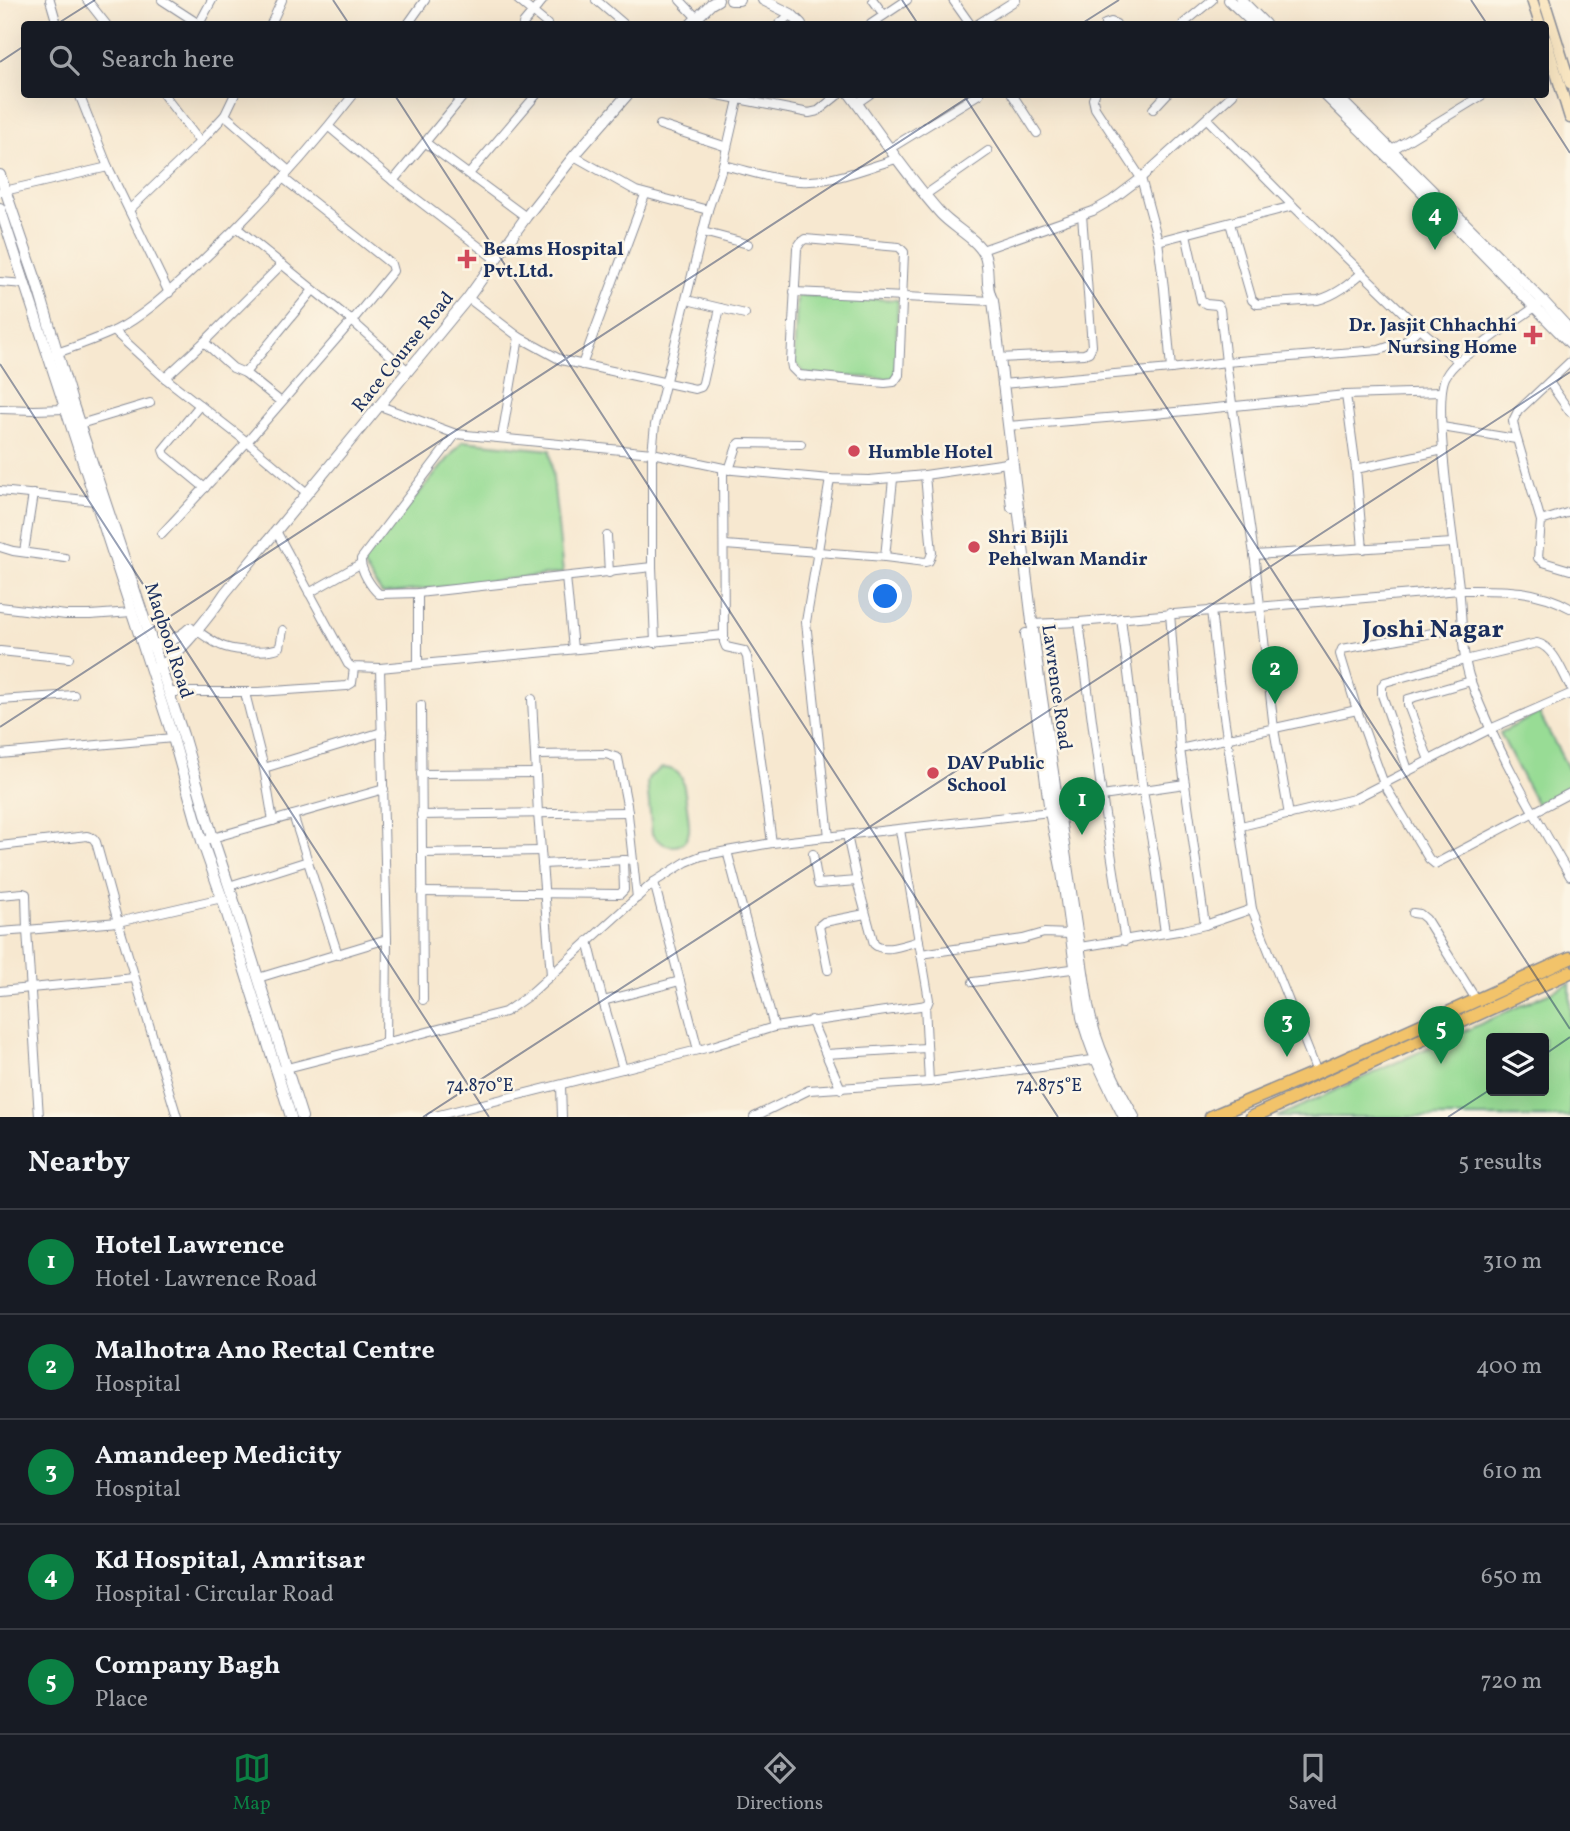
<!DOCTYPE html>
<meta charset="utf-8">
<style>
:root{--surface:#171b24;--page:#242831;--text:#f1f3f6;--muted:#9ea1a6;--line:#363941;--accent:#0b8043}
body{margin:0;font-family:Vollkorn,serif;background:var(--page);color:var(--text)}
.controls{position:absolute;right:21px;bottom:21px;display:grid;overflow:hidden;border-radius:7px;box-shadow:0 7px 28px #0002}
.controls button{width:63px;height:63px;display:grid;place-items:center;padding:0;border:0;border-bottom:2px solid var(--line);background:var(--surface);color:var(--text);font:35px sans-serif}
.you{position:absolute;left:886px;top:597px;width:24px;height:24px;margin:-18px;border:5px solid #fff;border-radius:50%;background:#1a73e8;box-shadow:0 0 0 10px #1a73e833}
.badge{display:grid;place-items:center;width:46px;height:46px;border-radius:50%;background:var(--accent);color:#fff;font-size:23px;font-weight:700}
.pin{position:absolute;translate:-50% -58px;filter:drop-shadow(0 2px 4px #0008)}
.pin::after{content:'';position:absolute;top:37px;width:24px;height:21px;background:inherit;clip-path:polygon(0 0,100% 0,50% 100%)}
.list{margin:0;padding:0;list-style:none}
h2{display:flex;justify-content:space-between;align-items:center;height:91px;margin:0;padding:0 28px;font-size:30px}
h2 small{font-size:23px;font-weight:400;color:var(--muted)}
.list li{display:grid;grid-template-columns:46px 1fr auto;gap:21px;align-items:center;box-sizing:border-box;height:105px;padding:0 28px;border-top:2px solid var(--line)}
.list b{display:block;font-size:26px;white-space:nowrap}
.list p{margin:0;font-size:23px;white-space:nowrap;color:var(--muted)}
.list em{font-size:23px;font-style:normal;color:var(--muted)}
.icon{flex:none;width:38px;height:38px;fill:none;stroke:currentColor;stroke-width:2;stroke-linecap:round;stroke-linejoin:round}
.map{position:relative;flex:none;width:1570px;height:1117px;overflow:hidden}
.search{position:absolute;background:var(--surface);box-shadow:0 7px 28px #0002;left:21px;right:21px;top:21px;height:77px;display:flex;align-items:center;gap:18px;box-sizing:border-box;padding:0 24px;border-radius:7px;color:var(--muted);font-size:26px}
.sheet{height:616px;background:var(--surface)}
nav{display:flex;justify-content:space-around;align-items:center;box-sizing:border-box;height:98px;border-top:2px solid var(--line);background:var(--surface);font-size:19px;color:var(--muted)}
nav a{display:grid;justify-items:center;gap:4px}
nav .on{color:var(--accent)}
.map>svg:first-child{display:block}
</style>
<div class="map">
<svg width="1570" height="1117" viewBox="0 0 1570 1117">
<rect width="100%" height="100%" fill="#fcf5e5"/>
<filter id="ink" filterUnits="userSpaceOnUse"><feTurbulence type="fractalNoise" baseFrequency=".0143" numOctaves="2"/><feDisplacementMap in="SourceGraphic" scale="14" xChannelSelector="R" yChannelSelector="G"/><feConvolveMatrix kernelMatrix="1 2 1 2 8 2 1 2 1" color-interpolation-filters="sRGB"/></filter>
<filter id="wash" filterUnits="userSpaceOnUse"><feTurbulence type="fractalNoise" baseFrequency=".00686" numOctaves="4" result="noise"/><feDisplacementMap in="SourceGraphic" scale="28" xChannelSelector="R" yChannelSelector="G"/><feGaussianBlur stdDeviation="1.57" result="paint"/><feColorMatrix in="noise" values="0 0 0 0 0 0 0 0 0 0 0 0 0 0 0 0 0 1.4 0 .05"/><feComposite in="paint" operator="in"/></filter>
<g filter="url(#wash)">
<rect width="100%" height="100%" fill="#f7e8d0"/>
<g fill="#98dc95" stroke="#5a867a" stroke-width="2" fill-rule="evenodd">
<polygon points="797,295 898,300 895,379 805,374 794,362"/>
<polygon points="463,441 550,450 563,573 382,594 361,562"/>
<polygon points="1539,713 1570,772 1570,790 1538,807 1500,733"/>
<path d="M662 768C669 768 677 770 681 777 684 781 690 825 689 831 685 853 661 848 652 834L647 783 649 777Z"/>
<path d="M1570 983V1117H1277ZM1491 1038H1544V1091H1491Z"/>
</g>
</g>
<g filter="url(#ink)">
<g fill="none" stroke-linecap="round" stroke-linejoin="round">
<g stroke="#898c97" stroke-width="10">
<g id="minor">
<polyline points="50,0 57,24"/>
<polyline points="87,0 106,24"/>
<polyline points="162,0 199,24"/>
<polyline points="518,0 547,24"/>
<polyline points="596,0 624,24"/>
<polyline points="680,0 697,18"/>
<polyline points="873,0 884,15"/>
<polyline points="953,0 970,24"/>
<polyline points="199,24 212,0"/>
<polyline points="271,24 282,0"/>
<polyline points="408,24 425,0"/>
<polyline points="523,24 543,0"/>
<polyline points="779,24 791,14"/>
<polyline points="871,24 907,0"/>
<polyline points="978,24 1016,0"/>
<polyline points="1105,24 1111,22 1116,24"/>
<polyline points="1183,24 1212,0"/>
<polyline points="79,94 108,167 169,293"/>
<polyline points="163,94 200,142"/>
<polyline points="713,94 809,113 818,111 839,94"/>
<polyline points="1012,94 1037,133"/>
<polyline points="1095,94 1093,99 1095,108 1141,178 1158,241 1164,288 1171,369"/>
<polyline points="857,103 870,94"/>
<polyline points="1153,109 1167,94"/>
<polyline points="225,115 289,171"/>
<polyline points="1207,119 1293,206 1419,328 1458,361"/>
<polyline points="660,125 727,147"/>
<polyline points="329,127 393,181 495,259"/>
<polyline points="426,143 526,217"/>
<polyline points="889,149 979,94"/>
<polyline points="1387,153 1484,94"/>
<polyline points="574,156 636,191 708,210"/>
<path d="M723 165C751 171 781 183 810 181 838 180 870 167 896 159"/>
<polyline points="469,174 537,94"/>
<polyline points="393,181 465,94"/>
<polyline points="0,192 108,167"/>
<polyline points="925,195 988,151"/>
<polyline points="129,210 200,142 225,115 235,94"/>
<path d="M1230 223 1252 300 1257 304 1318 300C1336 295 1348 285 1362 273"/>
<polyline points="237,228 352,321 408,371"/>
<polyline points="703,232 748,244"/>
<polyline points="1186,234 1201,301 1206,304 1217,305 1220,309 1226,362 1255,561 1274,729 1289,815"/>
<polygon points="805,239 899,247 904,252 899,375 894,382 885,383 799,375 792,368 791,362 797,248 801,242"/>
<polyline points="1158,241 1293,206"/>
<polyline points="982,250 1093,211 1112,200 1141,178 1233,94"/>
<polyline points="0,282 25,284"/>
<polyline points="794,292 993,301"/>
<polyline points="468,298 519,337 561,360 695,389 701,387 703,383 720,308"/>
<polyline points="687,300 745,314"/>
<path d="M1538 305C1521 317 1503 329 1486 342 1472 352 1454 361 1446 376 1431 401 1455 550 1459 587 1463 619 1460 651 1471 682 1496 750 1534 814 1570 876"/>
<polyline points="114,331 165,378 247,442 307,493"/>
<polyline points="204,342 233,368 245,373 313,290"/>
<path d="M54 354C74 347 95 340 114 331 148 314 175 286 202 261 257 209 308 153 354 94"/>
<polyline points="999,358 1084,354 1089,352 1092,346 1082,215"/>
<polyline points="1570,362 1518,411 1513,421 1515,432 1541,521 1538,558 1543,562 1570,570"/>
<polyline points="582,365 645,195"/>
<polyline points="245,373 281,402"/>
<polyline points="165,378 204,342 282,264"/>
<polyline points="1549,382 1570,412"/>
<polyline points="1002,384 1171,369 1226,362 1379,350 1406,341 1419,328"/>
<polyline points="1346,395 1356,469 1363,549"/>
<polyline points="200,405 163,450 165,455 205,488"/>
<polyline points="380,406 456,434 652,453 733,470 830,479 869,480 925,475 1007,463"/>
<polyline points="0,409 34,410 65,409"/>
<polyline points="80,424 150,403"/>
<polyline points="1008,426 1155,414 1346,395 1441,392"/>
<polyline points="1442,427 1516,439"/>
<path d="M456 434 361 559C360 570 371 587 379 594L418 593 652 567"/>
<polyline points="502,437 519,337"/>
<polyline points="723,469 724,642 726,647 744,651 747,657 772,843"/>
<polyline points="1356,469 1443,450"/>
<polyline points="729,470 737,446 740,443 801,444"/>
<polyline points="0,491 95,501"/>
<polyline points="1541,521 1570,512"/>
<polyline points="276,531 348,664 352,667 380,668 387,939 386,1042"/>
<polyline points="162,534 247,442 352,321 393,271 391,264 283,178"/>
<polyline points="607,536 609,573"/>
<polyline points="725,545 885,557 925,562 929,561 932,553 925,475"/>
<polyline points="0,547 13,551 65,558"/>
<polyline points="24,552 33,494"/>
<polyline points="1254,555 1453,543"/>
<polyline points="885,557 893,479"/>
<polyline points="566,577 573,649"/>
<polyline points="309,593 360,564"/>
<polyline points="418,593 418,664"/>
<polyline points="0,607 66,615 90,615 132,612"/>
<polyline points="1211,610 1219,682 1252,909 1317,1072"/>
<polyline points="1170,613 1180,749 1205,925"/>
<polyline points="1121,618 1143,791 1155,859 1165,933"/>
<polyline points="1079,622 1102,796 1125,941"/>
<path d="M1031 624 1079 622 1460 590C1500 590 1534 588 1570 608"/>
<path d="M196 630C205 636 215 644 225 647 237 651 270 653 280 647L283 630"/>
<polyline points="655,643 652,567 652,453 655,425 708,210 723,165 738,100"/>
<polyline points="0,651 69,658"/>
<polyline points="380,668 724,635"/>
<polyline points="168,692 259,692 347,686 352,683 354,668"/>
<polyline points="245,693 264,768 273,821"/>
<polyline points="532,699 538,813 551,975"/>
<polyline points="0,700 74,695"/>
<polyline points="421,705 423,1000"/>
<polyline points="1357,710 1340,654 1342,649 1461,628"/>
<polyline points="1180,749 1357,710 1384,784 1429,859 1435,864 1570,793"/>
<polyline points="0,754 173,738"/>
<polyline points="535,755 606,754 618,758 627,805 637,898"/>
<polyline points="1429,760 1408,705 1408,699 1471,681"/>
<polyline points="264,768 382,732"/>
<path d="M1408 770 1382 695V686L1385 682 1465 660 1537 643C1554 647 1562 672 1570 686"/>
<polyline points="421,774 536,773"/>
<polyline points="1057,800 1102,796 1185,784"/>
<polyline points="293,815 338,955"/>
<polyline points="421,815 628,812"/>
<polyline points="1241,826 1354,799 1490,729 1570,694"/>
<path d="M847 835 857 881 874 944C884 954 906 944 919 941"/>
<polyline points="829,837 806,622 830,479"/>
<polyline points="209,839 384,789"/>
<polyline points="0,846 87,836 93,838 96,842 118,922 177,1117"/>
<polyline points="727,851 774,1027"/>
<polyline points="422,853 541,851"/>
<polyline points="813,854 818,884 857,881"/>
<polyline points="542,864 626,860"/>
<polyline points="654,882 698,1050"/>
<polyline points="229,886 308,861"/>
<polyline points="422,892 620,894 624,890 623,860"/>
<polyline points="0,895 23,893 26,894 27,930 0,932"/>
<polyline points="1413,913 1420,914 1426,919 1477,1001"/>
<polyline points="588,941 603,1001 623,1069"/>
<polyline points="1080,947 1184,930 1205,925 1252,909"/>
<polyline points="921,954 1023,939 1044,933 1070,934"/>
<polyline points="828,970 819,926 824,922 865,914"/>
<polyline points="258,978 387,939"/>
<polyline points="973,982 1079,968"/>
<polyline points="0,991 134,978"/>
<polyline points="603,1001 680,981"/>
<polyline points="925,1005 929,1082"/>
<polyline points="811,1020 841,1089"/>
<polyline points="826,1054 926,1048"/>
<polyline points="283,1069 505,1012 528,996 654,882 686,862 701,856 727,851 772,843 1050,812"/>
<polyline points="561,1086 562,1117"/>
<polyline points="39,1117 27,930 118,922 222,898"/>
<polyline points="431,1117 706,1048 774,1027 927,1005 929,1000 900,830"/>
<polyline points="754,1117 809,1090 929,1082 1100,1059"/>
</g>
</g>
<g stroke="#898c97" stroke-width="12">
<g id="tertiary">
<polyline points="731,0 739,0"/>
<polyline points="763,0 791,14 801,24"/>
<polyline points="1229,0 1254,24"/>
<polyline points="1241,0 1265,24"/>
<polyline points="691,24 711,4 718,0"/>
<path d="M850 94C880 135 908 177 941 214 953 227 977 239 984 254 991 269 984 287 993 301L1039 679 1088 1005C1095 1045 1114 1081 1134 1117"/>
<polyline points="1324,94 1397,166 1570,343"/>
<polyline points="1335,94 1543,301 1570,330"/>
<polyline points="0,175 36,280 72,402 183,735 213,838 232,895 302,1117"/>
<polyline points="0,208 173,738 202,841 222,898 291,1117"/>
<polyline points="1007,463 1012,507"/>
<path d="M1026 634 1050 812 1062 872 1082 1017C1091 1054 1107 1083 1124 1117"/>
<path d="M147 646C163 643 178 640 190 628"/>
<path d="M156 669C176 659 212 613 225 593L468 298 526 217 574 156 628 94"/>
</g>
</g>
<g stroke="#898c97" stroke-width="13">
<g id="secondary">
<polyline points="1532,0 1540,24"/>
<polyline points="1544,0 1570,83"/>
<polyline points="1546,40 1570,118"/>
</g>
</g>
<g stroke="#898c97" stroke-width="15">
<g id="primary">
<polyline points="1211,1117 1317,1072 1570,958"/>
<polyline points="1252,1117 1570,972"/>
</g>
</g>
<use href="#minor" stroke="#fff" stroke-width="8"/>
<use href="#tertiary" stroke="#fff" stroke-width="10"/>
<use href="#secondary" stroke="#fae7c3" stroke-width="10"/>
<use href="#primary" stroke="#f2c36a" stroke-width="12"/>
</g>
</g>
<path fill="none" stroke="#1b2f5e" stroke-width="2" stroke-opacity="0.45" d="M333 0 349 24M902 0 918 24M1471 0 1487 24M57 24 95 0M1081 24 1119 0M0 62 24 46M394 94 1058 1117M963 94 1570 1029M1532 94 1570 153M0 364 489 1117M0 727 973 94M1544 1055 1570 1037M423 1117 1570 372M1448 1117 1491 1089"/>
<g fill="#d1495b" stroke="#fcf5e5" stroke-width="2.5">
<path d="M463.5 248.5h7v7h7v7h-7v7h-7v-7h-7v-7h7z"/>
<path d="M1529.5 324.5h7v7h7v7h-7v7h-7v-7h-7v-7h7z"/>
<circle cx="854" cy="451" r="7"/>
<circle cx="974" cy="547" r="7"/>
<circle cx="933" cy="773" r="7"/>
</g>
<g text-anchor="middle" stroke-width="5" stroke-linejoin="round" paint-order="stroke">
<g font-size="19" font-weight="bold" fill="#1b2f5e" stroke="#fcf5e5" text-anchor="start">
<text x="483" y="255">Beams Hospital<tspan x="483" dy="22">Pvt.Ltd.</tspan></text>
<text x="1517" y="331" text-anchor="end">Dr. Jasjit Chhachhi<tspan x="1517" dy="22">Nursing Home</tspan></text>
<text x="868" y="458">Humble Hotel</text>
<text x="988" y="543">Shri Bijli<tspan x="988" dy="22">Pehelwan Mandir</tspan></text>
<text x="947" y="769">DAV Public<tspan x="947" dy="22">School</tspan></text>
</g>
<g font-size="19" fill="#1b2f5e" stroke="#fcf5e5">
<text transform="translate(402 351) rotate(-51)" y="7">Race Course Road</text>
<text transform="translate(170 640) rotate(72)" y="7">Maqbool Road</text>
<text transform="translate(1058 687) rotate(82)" y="7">Lawrence Road</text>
</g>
<g font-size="26" font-weight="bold" fill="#1b2f5e" stroke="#fcf5e5">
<text x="1433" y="637">Joshi Nagar</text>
</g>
</g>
<g font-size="18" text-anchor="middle" fill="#1b2f5e" stroke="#fcf5e5" stroke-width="5" stroke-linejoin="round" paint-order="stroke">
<text x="480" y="1091">74.870°E</text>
<text x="1049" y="1091">74.875°E</text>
</g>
</svg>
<div class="controls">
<button><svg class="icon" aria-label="layers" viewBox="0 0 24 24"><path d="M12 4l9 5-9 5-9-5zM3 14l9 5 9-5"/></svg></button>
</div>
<div class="you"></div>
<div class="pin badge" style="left:1082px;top:835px">1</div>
<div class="pin badge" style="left:1275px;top:704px">2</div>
<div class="pin badge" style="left:1287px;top:1057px">3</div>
<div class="pin badge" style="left:1435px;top:250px">4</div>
<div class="pin badge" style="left:1441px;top:1064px">5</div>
<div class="search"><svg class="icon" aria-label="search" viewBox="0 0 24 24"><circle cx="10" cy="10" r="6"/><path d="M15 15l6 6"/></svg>Search here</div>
</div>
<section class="sheet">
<h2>Nearby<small>5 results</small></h2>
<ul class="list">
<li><span class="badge">1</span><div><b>Hotel Lawrence</b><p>Hotel · Lawrence Road</p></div><em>310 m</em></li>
<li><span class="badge">2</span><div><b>Malhotra Ano Rectal Centre</b><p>Hospital</p></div><em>400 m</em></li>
<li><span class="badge">3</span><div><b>Amandeep Medicity</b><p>Hospital</p></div><em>610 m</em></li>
<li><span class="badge">4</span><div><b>Kd Hospital, Amritsar</b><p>Hospital · Circular Road</p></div><em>650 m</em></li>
<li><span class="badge">5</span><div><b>Company Bagh</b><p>Place</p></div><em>720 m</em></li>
</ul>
</section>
<nav>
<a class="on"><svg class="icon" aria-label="map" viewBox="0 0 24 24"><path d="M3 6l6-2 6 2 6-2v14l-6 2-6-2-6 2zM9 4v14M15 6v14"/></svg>Map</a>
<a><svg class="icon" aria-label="directions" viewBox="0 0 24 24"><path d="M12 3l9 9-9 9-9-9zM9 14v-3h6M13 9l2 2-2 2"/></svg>Directions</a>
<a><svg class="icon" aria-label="saved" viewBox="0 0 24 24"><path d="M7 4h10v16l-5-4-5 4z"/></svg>Saved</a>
</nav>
